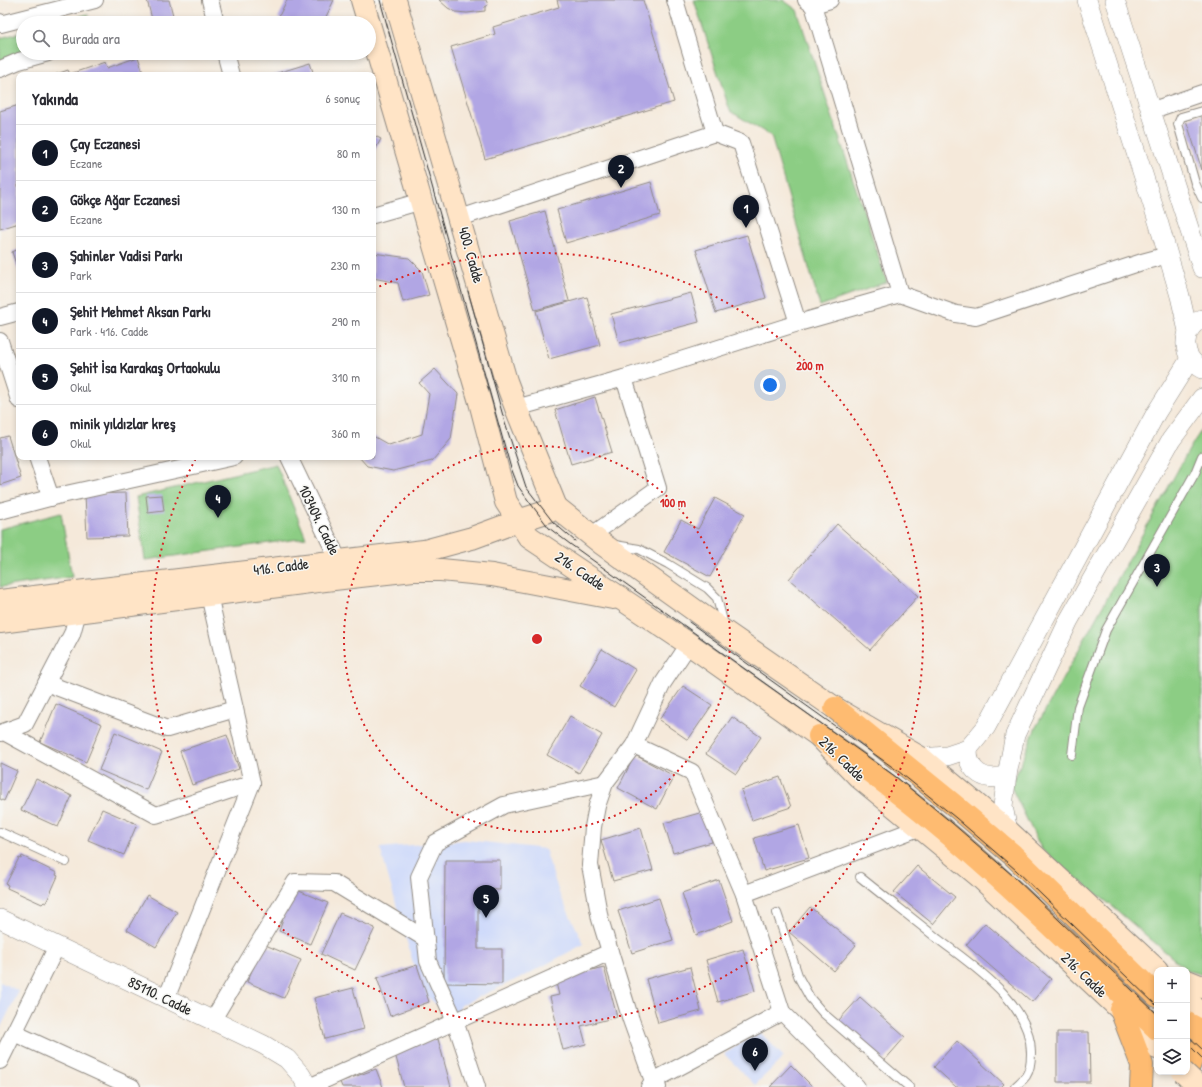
<!DOCTYPE html>
<html lang="tr">
<meta charset="utf-8">
<style>
:root{--surface:#fff;--page:#f7f7f7;--text:#2b2b33;--muted:#7c7c81;--line:#e1e1e2;--accent:#111827}
body{margin:0;font-family:"Patrick Hand",sans-serif;background:var(--page);color:var(--text)}
.controls{position:absolute;right:12px;bottom:12px;display:grid;overflow:hidden;border-radius:8px;box-shadow:0 2px 6px #0003}
.controls button{width:36px;height:36px;display:grid;place-items:center;padding:0;border:0;border-bottom:1px solid var(--line);background:var(--surface);color:var(--text);font:20px sans-serif}
.you{position:absolute;left:770px;top:385px;width:14px;height:14px;margin:-10px;border:3px solid #fff;border-radius:50%;background:#1a73e8;box-shadow:0 0 0 6px #1a73e833}
.badge{display:grid;place-items:center;width:26px;height:26px;border-radius:50%;background:var(--accent);color:#fff;font-size:13px;font-weight:700}
.pin{position:absolute;translate:-50% -33px;filter:drop-shadow(0 1px 2px #0008)}
.pin::after{content:'';position:absolute;top:21px;width:14px;height:12px;background:inherit;clip-path:polygon(0 0,100% 0,50% 100%)}
.list{margin:0;padding:0;list-style:none}
h2{display:flex;justify-content:space-between;align-items:center;height:52px;margin:0;padding:0 16px;font-size:17px}
h2 small{font-size:13px;font-weight:400;color:var(--muted)}
.list li{display:grid;grid-template-columns:26px 1fr auto;gap:12px;align-items:center;box-sizing:border-box;height:56px;padding:0 16px;border-top:1px solid var(--line)}
.list b{display:block;font-size:15px;white-space:nowrap}
.list p{margin:0;font-size:13px;white-space:nowrap;color:var(--muted)}
.list em{font-size:13px;font-style:normal;color:var(--muted)}
.icon{flex:none;width:22px;height:22px;fill:none;stroke:currentColor;stroke-width:2;stroke-linecap:round;stroke-linejoin:round}
.map{position:relative;flex:none;width:1202px;height:1087px;overflow:hidden}
.search{position:absolute;background:var(--surface);box-shadow:0 2px 6px #0003;left:16px;top:16px;width:360px;height:44px;display:flex;align-items:center;gap:10px;box-sizing:border-box;padding:0 14px;border-radius:22px;color:var(--muted);font-size:15px}
.panel{position:absolute;background:var(--surface);box-shadow:0 2px 6px #0003;left:16px;top:72px;width:360px;height:388px;border-radius:8px}
.map>svg:first-child{display:block}
</style>
<div class="map">
<svg width="1202" height="1087" viewBox="0 0 1202 1087">
<rect width="100%" height="100%" fill="#f6f6f2"/>
<filter id="ink" filterUnits="userSpaceOnUse"><feTurbulence type="fractalNoise" baseFrequency=".025" numOctaves="2"/><feDisplacementMap in="SourceGraphic" scale="8" xChannelSelector="R" yChannelSelector="G"/><feConvolveMatrix kernelMatrix="1 2 1 2 8 2 1 2 1" color-interpolation-filters="sRGB"/></filter>
<filter id="wash" filterUnits="userSpaceOnUse"><feTurbulence type="fractalNoise" baseFrequency=".012" numOctaves="4" result="noise"/><feDisplacementMap in="SourceGraphic" scale="16" xChannelSelector="R" yChannelSelector="G"/><feGaussianBlur stdDeviation="0.9" result="paint"/><feColorMatrix in="noise" values="0 0 0 0 0 0 0 0 0 0 0 0 0 0 0 0 0 1.4 0 .05"/><feComposite in="paint" operator="in"/></filter>
<g filter="url(#wash)">
<rect width="100%" height="100%" fill="#f5e9da"/>
<g fill="#cfdafa">
<polygon points="465,840 545,849 559,893 584,944 528,974 461,1005 455,1021 421,991 380,848"/>
<polygon points="0,982 19,991 0,1029"/>
<polygon points="760,1032 784,1057 755,1085 724,1054"/>
</g>
<g fill="#8ccd84" stroke="#5c7c58">
<polygon points="694,0 783,0 797,10 887,282 820,306 771,136 730,111"/>
<polygon points="88,14 91,23 54,23"/>
<polygon points="23,32 23,53 0,62 0,38"/>
<polygon points="1202,429 1202,974 1188,971 1113,907 1042,850 1011,787 1036,727 1190,448"/>
<polygon points="276,464 306,538 145,560 136,497"/>
<polygon points="61,513 72,577 0,587 0,529"/>
</g>
<g id="blocks">
<g fill="#b1a6e4">
<polygon points="147,0 169,0 175,23 153,23"/>
<polygon points="287,0 334,0 323,23 289,23 278,18"/>
<polygon points="439,0 486,0 488,5 485,7 485,11 467,13 456,12 448,8"/>
<polygon points="557,0 643,0 674,102 485,159 451,47 495,34 493,27 559,7"/>
<polygon points="138,57 144,75 54,75 68,70 70,74 105,62 107,68"/>
<polygon points="310,63 314,75 271,75"/>
<polygon points="19,105 19,185 18,185 19,189 19,223 0,229 0,111"/>
<polygon points="1202,115 1202,170 1186,120"/>
<polygon points="373,135 381,139 373,154"/>
<polygon points="651,182 660,215 566,243 557,210"/>
<polygon points="545,211 569,301 535,310 510,221"/>
<polygon points="747,235 766,298 716,313 696,250"/>
<polygon points="19,249 19,273 12,252"/>
<polygon points="373,253 409,258 422,271 429,295 403,302 398,283 373,278"/>
<polygon points="691,293 699,322 619,343 611,314"/>
<polygon points="587,297 600,345 549,359 536,311"/>
<polygon points="435,369 458,394 451,439 432,461 393,471 367,466 359,457 373,457 373,436 389,445 422,434 429,394 419,383"/>
<polygon points="595,397 612,452 571,464 555,410"/>
<polygon points="8,436 21,478 0,485 0,438"/>
<polygon points="126,493 128,536 87,537 85,494"/>
<polygon points="162,495 164,511 148,513 146,496"/>
<polygon points="715,498 745,514 710,577 664,552 681,520 698,529"/>
<polygon points="837,524 918,596 870,650 789,579"/>
<polygon points="602,649 636,670 614,707 580,686"/>
<polygon points="683,686 712,705 688,740 659,720"/>
<polygon points="56,704 102,724 86,762 40,742"/>
<polygon points="570,716 602,735 579,773 547,755"/>
<polygon points="732,717 761,737 736,774 706,754"/>
<polygon points="115,732 162,752 146,790 99,770"/>
<polygon points="227,735 239,769 192,785 180,751"/>
<polygon points="635,755 674,776 657,809 618,788"/>
<polygon points="0,763 17,771 4,801 0,799"/>
<polygon points="780,777 791,807 752,820 741,790"/>
<polygon points="36,779 72,796 58,827 21,810"/>
<polygon points="102,809 137,824 124,855 88,840"/>
<polygon points="703,812 712,842 673,853 664,823"/>
<polygon points="799,825 809,858 764,871 754,838"/>
<polygon points="641,828 653,870 613,881 601,840"/>
<polygon points="22,856 57,873 56,875 58,876 46,903 44,902 42,904 7,888 8,885 6,884 19,858 21,859"/>
<polygon points="445,860 500,860 500,890 478,889 478,949 502,949 502,984 444,983"/>
<polygon points="917,866 955,897 933,924 894,892"/>
<polygon points="719,880 733,921 696,935 682,893"/>
<polygon points="294,889 328,903 310,944 279,931 283,920 281,919"/>
<polygon points="147,895 177,912 156,947 127,930"/>
<polygon points="659,898 673,940 632,953 618,911"/>
<polygon points="810,907 856,945 834,971 789,932"/>
<polygon points="340,913 375,928 355,970 321,954"/>
<polygon points="985,923 1051,979 1032,1002 966,945"/>
<polygon points="263,944 301,960 284,998 247,982"/>
<polygon points="743,949 755,991 718,1002 706,960"/>
<polygon points="417,965 429,1002 390,1016 377,978"/>
<polygon points="604,967 617,1017 581,1026 586,1044 563,1050 550,997 559,995 555,979"/>
<polygon points="690,967 701,1011 658,1023 646,979"/>
<polygon points="353,988 364,1029 325,1039 314,998"/>
<polygon points="860,997 905,1037 884,1061 838,1021"/>
<polygon points="1057,1032 1089,1032 1090,1082 1057,1082"/>
<polygon points="438,1039 451,1087 404,1087 394,1050"/>
<polygon points="957,1041 1004,1084 1001,1087 956,1087 934,1067"/>
<polygon points="791,1065 813,1087 770,1087"/>
<polygon points="376,1069 383,1087 342,1087 340,1082"/>
</g>
</g>
</g>
<g filter="url(#ink)">
<use href="#blocks" fill-opacity="0" stroke="#908a82" stroke-width="1"/>
<g fill="none" stroke-linecap="round" stroke-linejoin="round">
<g stroke="#908a82" stroke-width="10">
<g id="service">
<polyline points="1202,111 1181,117 1178,124 1195,183 1202,198"/>
<polyline points="615,545 639,549 668,564 707,588 717,598 724,625"/>
<polyline points="1072,755 1078,707 1106,630 1195,473 1202,456"/>
<polyline points="0,832 66,862"/>
<path d="M860 877C886 898 912 918 938 939 973 966 1031 1003 1031 1053 1031 1060 1030 1070 1026 1076 1023 1080 1019 1083 1015 1087"/>
<polyline points="777,913 799,978 810,998 823,1013 909,1087"/>
</g>
</g>
<g stroke="#908a82" stroke-width="18">
<g id="minor">
<polyline points="210,0 216,23"/>
<polyline points="806,0 813,5 900,294"/>
<polyline points="813,5 830,0"/>
<polyline points="0,22 1,24 95,0"/>
<polyline points="225,53 231,75"/>
<polyline points="0,69 19,61 48,53"/>
<polyline points="1150,111 1202,93"/>
<polyline points="715,133 741,143 798,323"/>
<polyline points="373,215 422,201"/>
<polyline points="460,218 715,133 675,0"/>
<polyline points="0,317 19,312"/>
<polyline points="0,341 19,400"/>
<polyline points="516,408 624,378 798,323 900,294 956,314 976,317 1142,262 1168,255"/>
<polyline points="37,457 51,498"/>
<polyline points="289,457 339,561"/>
<polyline points="0,511 57,496 234,457"/>
<polyline points="592,535 658,488 624,378"/>
<polyline points="46,683 167,729 235,709"/>
<polyline points="4,732 156,815 252,783"/>
<polyline points="0,733 25,724 72,634 78,612"/>
<polyline points="634,745 692,772 744,894 782,1012 857,1087"/>
<polyline points="744,894 921,827"/>
<polyline points="166,999 252,783 209,595"/>
<polyline points="212,1021 295,882 334,883 426,939"/>
<polyline points="14,1033 132,1087"/>
<polyline points="0,1061 57,946"/>
<polyline points="309,1087 610,952"/>
<polyline points="477,1087 455,1021 428,961 419,877 435,843 504,805 605,783"/>
<polyline points="649,1087 653,1081 782,1012"/>
<polyline points="658,1087 653,1081 631,1020 600,919 590,865 593,827 597,806 605,783 634,745 663,683 689,644"/>
</g>
</g>
<g stroke="#908a82" stroke-width="20">
<g id="tertiary">
<polyline points="1087,0 1158,221 1180,296 1188,331"/>
<polyline points="1115,0 1202,268"/>
<path d="M1202 319C1180 329 1181 358 1202 369"/>
<path d="M968 749C967 772 986 783 1007 775"/>
<polyline points="921,758 947,756 968,749 986,727 1156,413 1190,359"/>
<polyline points="1008,831 1003,806 1007,775 1015,735 1069,620 1171,440 1202,398"/>
<polyline points="0,919 264,1045 287,1059 301,1075 308,1087"/>
</g>
</g>
<g stroke="#908a82" stroke-width="24">
<g id="secondary">
<polyline points="362,0 480,402 506,502 529,537 689,644 819,736 860,778 979,876 1121,1010 1157,1048"/>
<polyline points="395,0 506,381 516,408 556,507"/>
<polyline points="556,507 601,543 725,632 835,708 921,758 1008,831 1157,970"/>
<polyline points="0,601 424,551 472,538 518,521 546,512 556,507"/>
<polyline points="0,622 325,580 413,570 441,570 492,575 613,598"/>
<polyline points="1187,981 1202,987"/>
<polyline points="1187,1000 1202,1015"/>
</g>
</g>
<g stroke="#908a82" stroke-width="24">
<g id="primary">
<polyline points="835,708 953,804 1013,855 1157,996"/>
<path d="M819 736C944 819 1051 925 1157 1029"/>
<polyline points="1121,1010 1142,1065 1141,1087"/>
<polyline points="1187,1023 1202,1031"/>
<polyline points="1187,1071 1193,1056 1202,1046"/>
</g>
</g>
<use href="#service" stroke="#fff" stroke-width="8"/>
<use href="#minor" stroke="#fff" stroke-width="16"/>
<use href="#tertiary" stroke="#fff" stroke-width="19"/>
<use href="#secondary" stroke="#ffe4c6" stroke-width="22"/>
<use href="#primary" stroke="#febb71" stroke-width="22"/>
<g stroke="#2b2b2b" stroke-width="1">
<polyline points="380,0 510,465 518,486 528,500 549,528 570,544 896,777 952,823 1012,875 1157,1014"/>
<polyline points="468,291 505,423 526,487 553,522 575,541"/>
<polyline points="689,622 898,771 956,818 1016,870 1157,1006"/>
<polyline points="1187,1035 1202,1049"/>
<polyline points="1187,1043 1202,1058"/>
</g>
<g stroke="#908a82" stroke-width="24" stroke-linecap="butt">
<polyline id="secondary-bridge" points="1183,1072 1199,1087"/>
</g>
<use href="#secondary-bridge" stroke="#ffe4c6" stroke-width="22"/>
</g>
</g>
<g fill="none" stroke="#d62828" stroke-width="2" stroke-dasharray="2 4">
<circle cx="537" cy="639" r="193"/>
<path d="M374 289A386 386 0 1 1 196 458"/>
</g>
<g text-anchor="middle" stroke-width="3" stroke-linejoin="round" paint-order="stroke">
<g font-size="15" fill="#2b2b2b" stroke="#f6f6f2">
<text transform="translate(471 255) rotate(74)" y="5">400. Cadde</text>
<text transform="translate(319 520) rotate(64)" y="5">103404. Cadde</text>
<text transform="translate(281 567) rotate(-7)" y="5">416. Cadde</text>
<text transform="translate(580 571) rotate(34)" y="5">216. Cadde</text>
<text transform="translate(842 759) rotate(44)" y="5">216. Cadde</text>
<text transform="translate(1084 975) rotate(44)" y="5">216. Cadde</text>
<text transform="translate(160 996) rotate(26)" y="5">85110. Cadde</text>
</g>
</g>
<circle cx="537" cy="639" r="6" fill="#d62828" stroke="#f6f6f2" stroke-width="2"/>
<g font-size="12" text-anchor="middle" font-weight="bold" fill="#d62828" stroke="#f6f6f2" stroke-width="3" stroke-linejoin="round" paint-order="stroke">
<text x="810" y="370">200 m</text>
<text x="673" y="507">100 m</text>
</g>
</svg>
<div class="controls">
<button>+</button>
<button>−</button>
<button><svg class="icon" aria-label="layers" viewBox="0 0 24 24"><path d="M12 4l9 5-9 5-9-5zM3 14l9 5 9-5"/></svg></button>
</div>
<div class="you"></div>
<div class="pin badge" style="left:746px;top:228px">1</div>
<div class="pin badge" style="left:621px;top:188px">2</div>
<div class="pin badge" style="left:1157px;top:587px">3</div>
<div class="pin badge" style="left:218px;top:518px">4</div>
<div class="pin badge" style="left:486px;top:918px">5</div>
<div class="pin badge" style="left:755px;top:1071px">6</div>
<div class="search"><svg class="icon" aria-label="search" viewBox="0 0 24 24"><circle cx="10" cy="10" r="6"/><path d="M15 15l6 6"/></svg>Burada ara</div>
<section class="panel">
<h2>Yakında<small>6 sonuç</small></h2>
<ul class="list">
<li><span class="badge">1</span><div><b>Çay Eczanesi</b><p>Eczane</p></div><em>80 m</em></li>
<li><span class="badge">2</span><div><b>Gökçe Ağar Eczanesi</b><p>Eczane</p></div><em>130 m</em></li>
<li><span class="badge">3</span><div><b>Şahinler Vadisi Parkı</b><p>Park</p></div><em>230 m</em></li>
<li><span class="badge">4</span><div><b>Şehit Mehmet Aksan Parkı</b><p>Park · 416. Cadde</p></div><em>290 m</em></li>
<li><span class="badge">5</span><div><b>Şehit İsa Karakaş Ortaokulu</b><p>Okul</p></div><em>310 m</em></li>
<li><span class="badge">6</span><div><b>minik yıldızlar kreş</b><p>Okul</p></div><em>360 m</em></li>
</ul>
</section>
</div>
